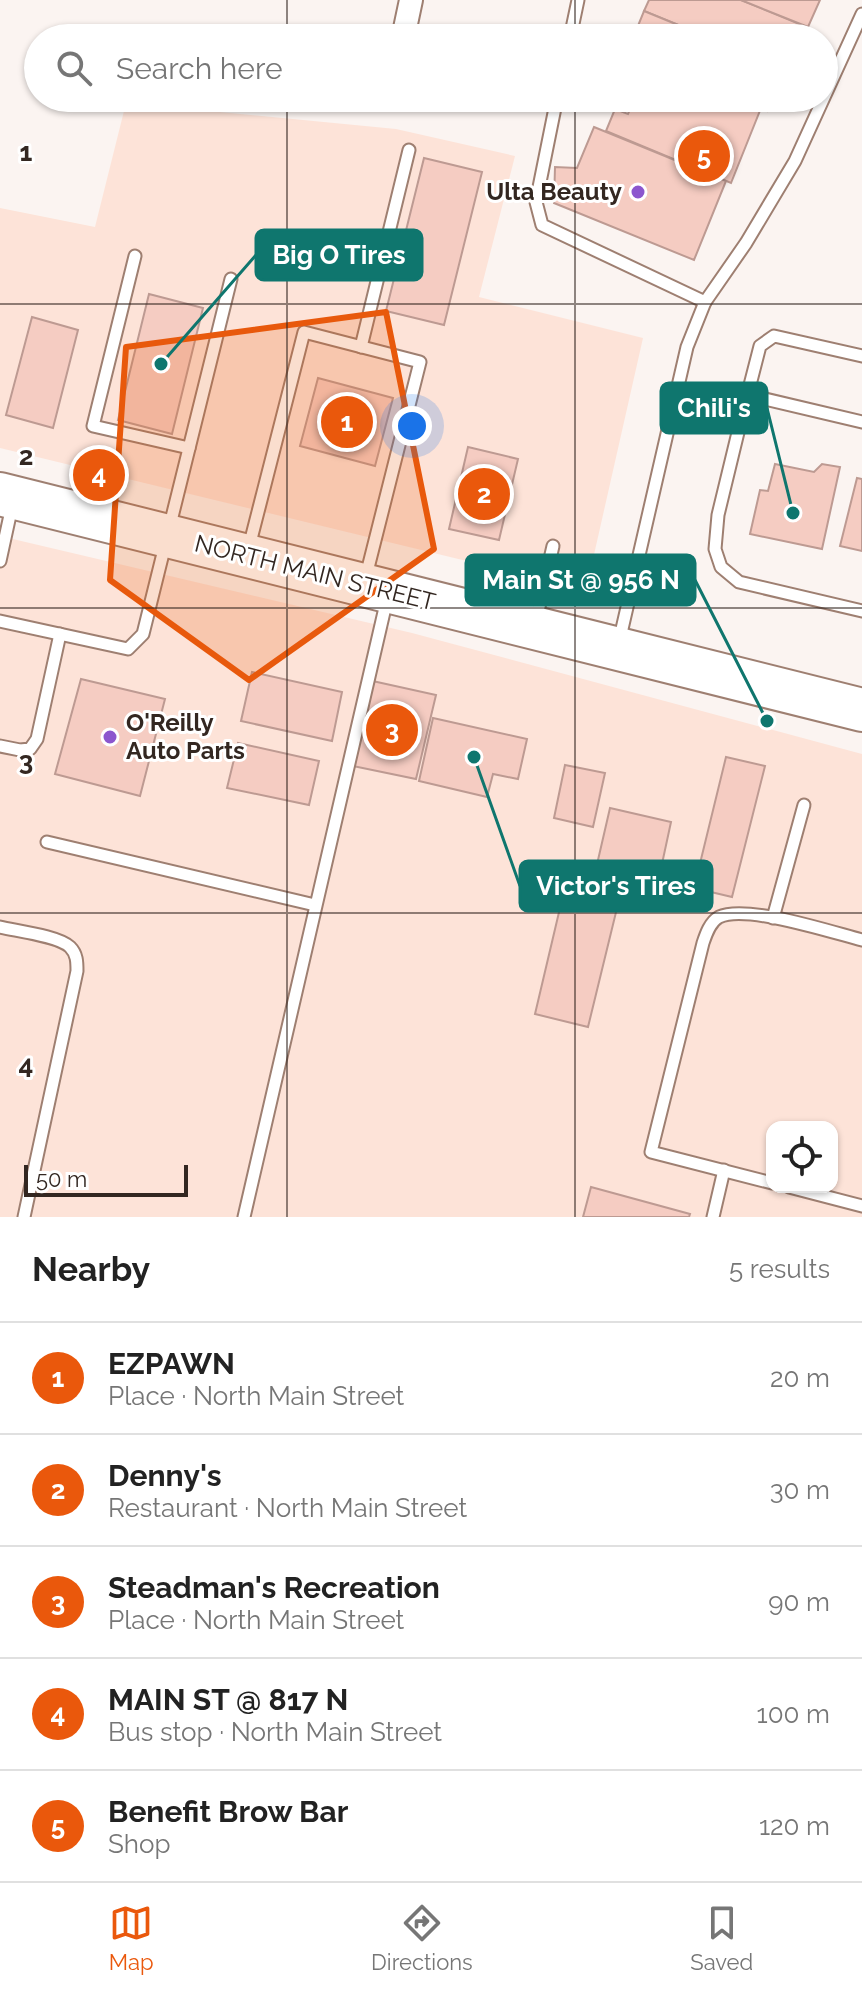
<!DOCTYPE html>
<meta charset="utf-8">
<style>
:root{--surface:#fff;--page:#f2f2f2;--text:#222;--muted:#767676;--line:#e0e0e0;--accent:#ea580c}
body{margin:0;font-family:Raleway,sans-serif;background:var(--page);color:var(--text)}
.controls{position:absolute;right:24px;bottom:24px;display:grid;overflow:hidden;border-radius:16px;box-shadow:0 2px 6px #0004}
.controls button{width:72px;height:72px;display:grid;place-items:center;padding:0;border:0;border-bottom:2px solid var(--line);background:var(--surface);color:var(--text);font:40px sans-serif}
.scale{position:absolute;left:24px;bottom:20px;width:164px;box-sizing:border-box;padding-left:8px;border:4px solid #332721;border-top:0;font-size:22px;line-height:28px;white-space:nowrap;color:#332721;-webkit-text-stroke:6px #fff;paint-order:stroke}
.you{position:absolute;left:412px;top:426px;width:28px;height:28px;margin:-20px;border:6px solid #fff;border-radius:50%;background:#1a73e8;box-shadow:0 0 0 12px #1a73e833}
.badge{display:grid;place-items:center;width:52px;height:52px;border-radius:50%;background:var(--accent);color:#fff;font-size:26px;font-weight:700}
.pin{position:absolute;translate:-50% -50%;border:4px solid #fff;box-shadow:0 2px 8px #0006}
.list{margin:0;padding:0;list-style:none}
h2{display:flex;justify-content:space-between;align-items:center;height:104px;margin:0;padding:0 32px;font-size:34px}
h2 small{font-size:26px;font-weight:400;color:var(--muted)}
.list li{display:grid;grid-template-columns:52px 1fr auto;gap:24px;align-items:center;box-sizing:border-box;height:112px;padding:0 32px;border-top:2px solid var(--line)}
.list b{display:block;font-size:30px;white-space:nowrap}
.list p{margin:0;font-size:26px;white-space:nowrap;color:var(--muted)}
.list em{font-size:26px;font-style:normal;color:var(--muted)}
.icon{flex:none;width:44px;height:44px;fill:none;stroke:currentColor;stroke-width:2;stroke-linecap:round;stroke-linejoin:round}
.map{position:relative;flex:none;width:862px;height:1217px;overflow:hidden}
.search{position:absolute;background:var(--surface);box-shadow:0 2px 6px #0004;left:24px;right:24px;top:24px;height:88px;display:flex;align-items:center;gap:20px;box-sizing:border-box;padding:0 28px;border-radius:44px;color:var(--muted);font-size:30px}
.sheet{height:664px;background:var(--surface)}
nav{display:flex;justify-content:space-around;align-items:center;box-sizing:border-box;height:112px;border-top:2px solid var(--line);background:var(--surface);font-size:22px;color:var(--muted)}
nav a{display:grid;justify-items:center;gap:4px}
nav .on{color:var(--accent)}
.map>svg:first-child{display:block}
</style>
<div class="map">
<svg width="862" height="1217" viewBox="0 0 862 1217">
<rect width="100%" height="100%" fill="#fbf4f1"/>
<g fill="#fde3d8" fill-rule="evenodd">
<polygon points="126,103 396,129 515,156 479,297 643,338 586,590 0,448 0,208 95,227"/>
<path d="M0 536 412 633 862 754V1217H0ZM772 1127H832V1187H772Z"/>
</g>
<g fill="#f5ccc2" stroke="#bd9a92" stroke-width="2">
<polygon points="649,0 741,0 802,25 797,38 710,38 644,11"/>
<polygon points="741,0 820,0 808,27"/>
<polygon points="644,11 710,38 633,38"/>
<polygon points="635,98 736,98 761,108 731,183 606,131 615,109 628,114"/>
<polygon points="736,98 773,98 767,111"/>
<polygon points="594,127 726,181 694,260 554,203 555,167 577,168"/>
<polygon points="424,158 482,172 444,325 386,311"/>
<polygon points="149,294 203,308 172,434 118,420"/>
<polygon points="32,317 78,330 53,428 6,415"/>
<polygon points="318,378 393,398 375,466 300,446"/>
<polygon points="468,447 518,459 499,540 449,529"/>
<polygon points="775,464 814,472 822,464 840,467 822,549 750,534 760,490 768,491"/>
<polygon points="857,478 862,479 862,551 840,546"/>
<polygon points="252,672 342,692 332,741 241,721"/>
<polygon points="81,679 165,699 140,796 55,774"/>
<polygon points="368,680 436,695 416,779 348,765"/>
<polygon points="433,718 527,739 518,779 493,774 487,797 419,781"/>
<polygon points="238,743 319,761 309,805 227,788"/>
<polygon points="726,757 765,766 732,897 694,888"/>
<polygon points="565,765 605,773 593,827 554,818"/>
<polygon points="610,808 671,822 657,887 595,873"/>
<polygon points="564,891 618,904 588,1027 535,1014"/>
<polygon points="591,1187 690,1214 689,1217 583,1217"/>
</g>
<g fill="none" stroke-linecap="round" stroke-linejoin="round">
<g stroke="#9e7f71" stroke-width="15">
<g id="lane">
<polyline points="570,38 578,0"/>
<polyline points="557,98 536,202 542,225 705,302 746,243 795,161 862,14"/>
<polyline points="135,256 93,426 189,448"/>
<polyline points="361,347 409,150"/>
<polyline points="748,395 862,422"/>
<polyline points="675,402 741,420 760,346 774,336 862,356"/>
<polyline points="741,420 718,515 715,549 721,567 739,582 862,611"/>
<polyline points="249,547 304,332 420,362 366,576"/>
<polyline points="0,561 12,506"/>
<polyline points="536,620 553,546"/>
<polyline points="0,621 128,649 143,634 231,279"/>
<polyline points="619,642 687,347 705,302"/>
<polyline points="0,746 20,750 30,749 37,739 60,634"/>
<polyline points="47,842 315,905"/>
<polyline points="773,918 804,805"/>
<path d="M0 927C17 931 59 936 70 947 77 954 77 962 77 971L24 1217"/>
<path d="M772 1183 651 1152 703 943C706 934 710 922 719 917 746 904 831 932 862 940"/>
<polyline points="789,1187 862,1206"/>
<polyline points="244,1217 387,599"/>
<polyline points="713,1217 724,1170"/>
</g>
</g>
<g stroke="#9e7f71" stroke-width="26">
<polyline id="street" points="403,38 411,0"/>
</g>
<g stroke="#9e7f71" stroke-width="46">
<polyline id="highway" points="0,494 862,710"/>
</g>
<use href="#lane" stroke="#fff" stroke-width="11"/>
<use href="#street" stroke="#fff" stroke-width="22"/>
<use href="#highway" stroke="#fff" stroke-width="42"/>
</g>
<path fill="#e8590c" fill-opacity="0.2" stroke="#e8590c" stroke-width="6" stroke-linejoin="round" d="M386 312 434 549 249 680 110 580 126 347Z"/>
<path fill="none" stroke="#332721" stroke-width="2" stroke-opacity="0.55" d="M287 0V38M575 0V38M287 98V1217M575 98V1217M0 304H862M0 608H862M0 913H862"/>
<g fill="#8c56ce" stroke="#fff" stroke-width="3">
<circle cx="638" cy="192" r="8"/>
<circle cx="110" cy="737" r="8"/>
</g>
<g text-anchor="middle" stroke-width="6" stroke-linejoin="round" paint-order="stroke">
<g font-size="24" font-weight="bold" fill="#332721" stroke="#fff" text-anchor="end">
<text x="622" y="200">Ulta Beauty</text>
<text x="126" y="731" text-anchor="start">O'Reilly<tspan x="126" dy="28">Auto Parts</tspan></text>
</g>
<g font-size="24" fill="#332721" stroke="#fff">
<text transform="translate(315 573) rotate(14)" y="8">NORTH MAIN STREET</text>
</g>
</g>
<g font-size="26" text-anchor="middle" font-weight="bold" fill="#332721" stroke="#fff" stroke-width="6" stroke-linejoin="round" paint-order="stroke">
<text x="26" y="161">1</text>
<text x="26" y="465">2</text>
<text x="26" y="770">3</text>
<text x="26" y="1074">4</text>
</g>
<path fill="none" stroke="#0f766e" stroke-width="3" d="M161 364L256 255M793 513L767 408M767 721L695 580M474 757L520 886"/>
<g fill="#0f766e" stroke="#fff" stroke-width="3">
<circle cx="161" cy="364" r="8"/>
<circle cx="793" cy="513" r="8"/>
<circle cx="767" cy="721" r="8"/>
<circle cx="474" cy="757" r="8"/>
</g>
<g fill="#0f766e" stroke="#0f766e" stroke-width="3">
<rect x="256" y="230" width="166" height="50" rx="8"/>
<rect x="661" y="383" width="106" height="50" rx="8"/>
<rect x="466" y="555" width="229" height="50" rx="8"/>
<rect x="520" y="861" width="192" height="50" rx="8"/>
</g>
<g font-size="26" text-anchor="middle" font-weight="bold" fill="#fff">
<text x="339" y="264">Big O Tires</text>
<text x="714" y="417">Chili's</text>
<text x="581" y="589">Main St @ 956 N</text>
<text x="616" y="895">Victor's Tires</text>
</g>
</svg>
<div class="controls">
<button><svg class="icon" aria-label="locate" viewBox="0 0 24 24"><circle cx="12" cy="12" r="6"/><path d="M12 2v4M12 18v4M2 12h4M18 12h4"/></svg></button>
</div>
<div class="scale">50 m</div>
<div class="you"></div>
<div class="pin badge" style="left:347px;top:422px">1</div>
<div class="pin badge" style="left:484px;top:494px">2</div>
<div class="pin badge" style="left:392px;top:730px">3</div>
<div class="pin badge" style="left:99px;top:475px">4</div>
<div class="pin badge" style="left:704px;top:156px">5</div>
<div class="search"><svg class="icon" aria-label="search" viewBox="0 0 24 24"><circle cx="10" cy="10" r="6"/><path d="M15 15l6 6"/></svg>Search here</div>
</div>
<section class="sheet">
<h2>Nearby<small>5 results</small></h2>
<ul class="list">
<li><span class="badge">1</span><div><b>EZPAWN</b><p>Place · North Main Street</p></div><em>20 m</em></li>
<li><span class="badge">2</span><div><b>Denny's</b><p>Restaurant · North Main Street</p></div><em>30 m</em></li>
<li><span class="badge">3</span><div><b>Steadman's Recreation</b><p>Place · North Main Street</p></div><em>90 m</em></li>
<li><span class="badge">4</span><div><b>MAIN ST @ 817 N</b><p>Bus stop · North Main Street</p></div><em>100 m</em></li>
<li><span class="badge">5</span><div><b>Benefit Brow Bar</b><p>Shop</p></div><em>120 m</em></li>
</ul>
</section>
<nav>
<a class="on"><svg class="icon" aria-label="map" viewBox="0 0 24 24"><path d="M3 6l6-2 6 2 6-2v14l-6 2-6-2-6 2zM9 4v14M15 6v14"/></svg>Map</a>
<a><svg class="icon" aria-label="directions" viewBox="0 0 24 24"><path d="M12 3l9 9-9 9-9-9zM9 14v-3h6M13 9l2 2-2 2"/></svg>Directions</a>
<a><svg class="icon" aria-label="saved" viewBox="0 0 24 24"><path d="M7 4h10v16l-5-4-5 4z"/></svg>Saved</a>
</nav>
